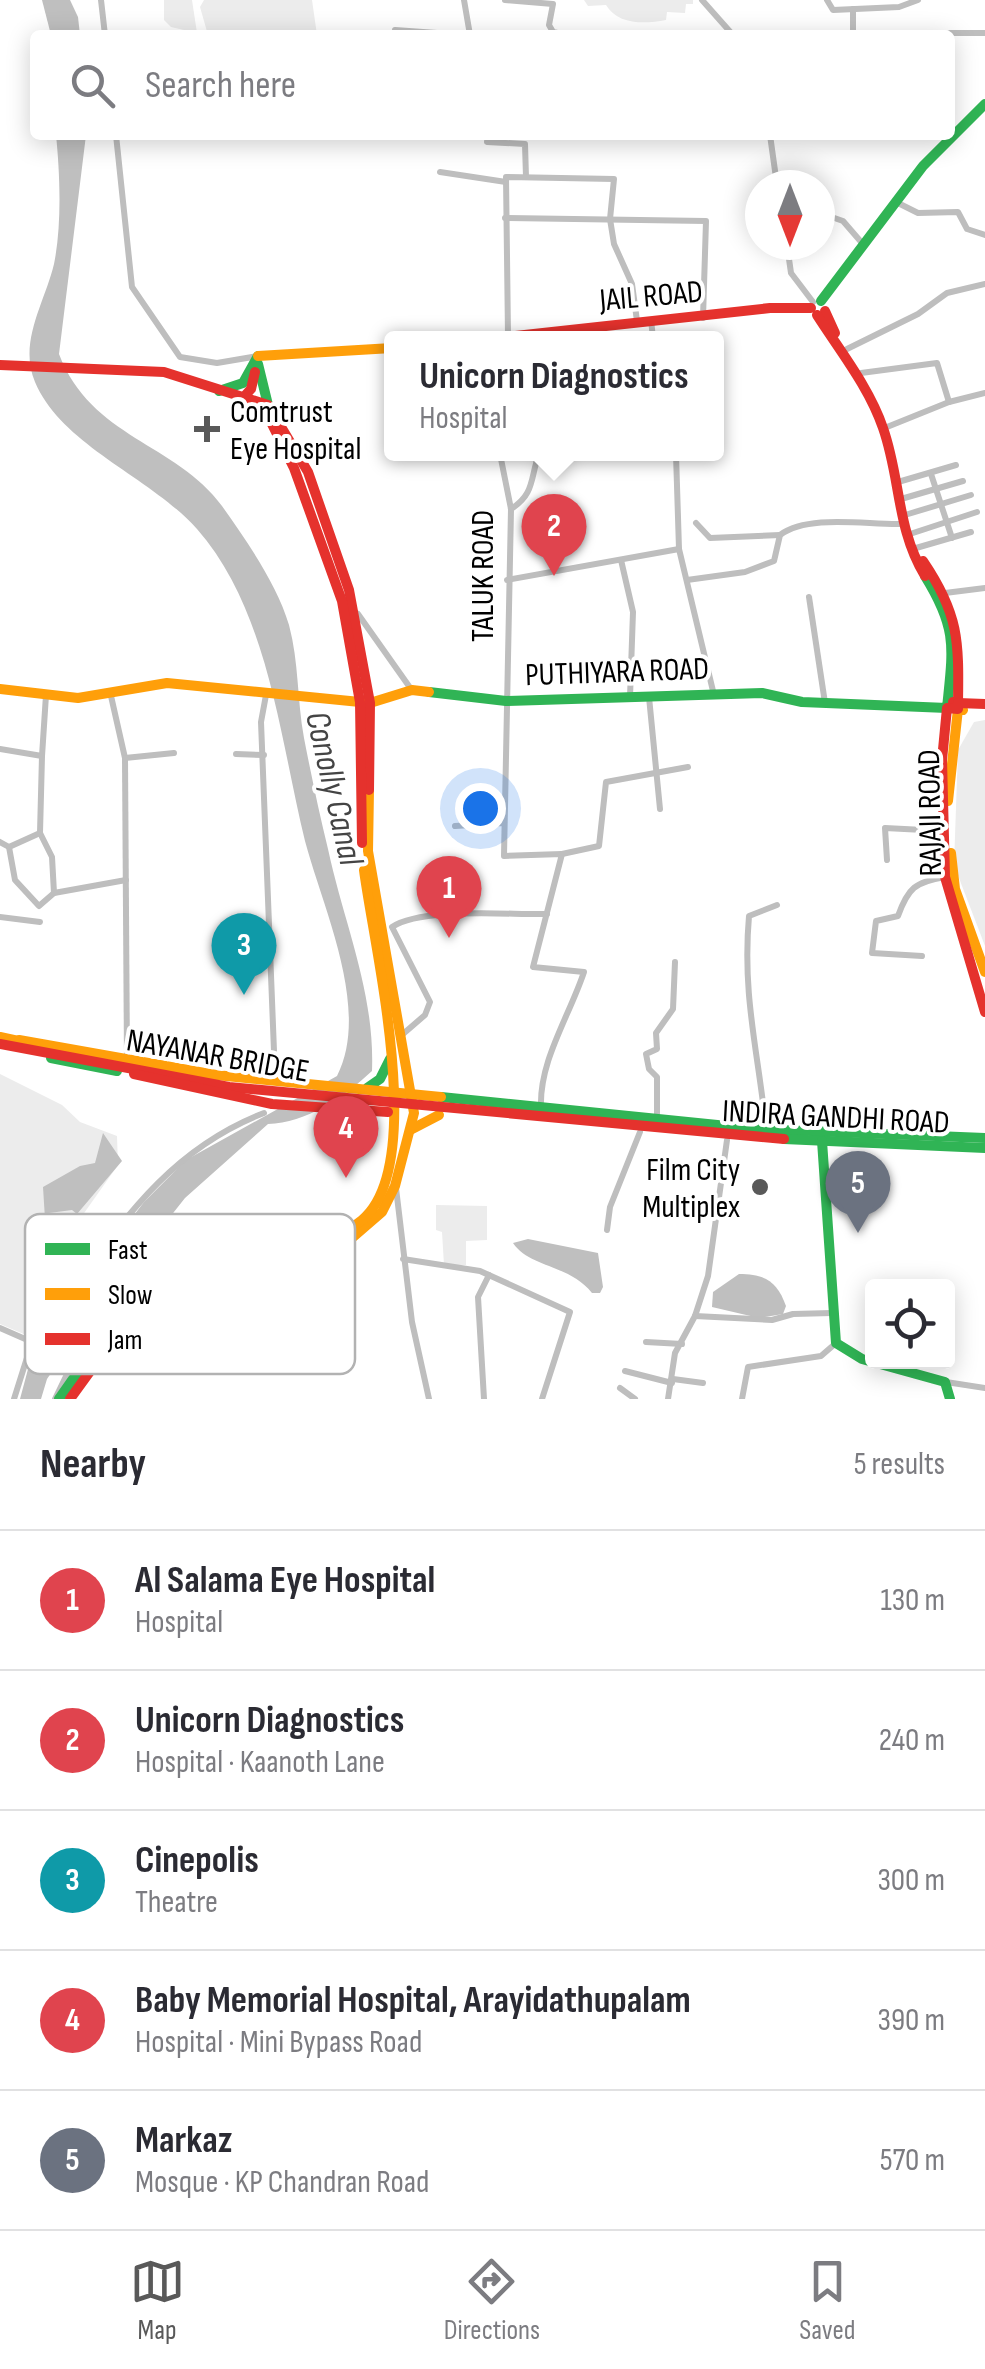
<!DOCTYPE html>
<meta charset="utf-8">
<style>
:root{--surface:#fff;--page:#f7f7f7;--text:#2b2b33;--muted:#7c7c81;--line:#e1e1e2;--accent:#595959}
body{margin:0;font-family:"Sofia Sans Condensed",sans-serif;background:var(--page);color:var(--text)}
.controls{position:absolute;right:30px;bottom:30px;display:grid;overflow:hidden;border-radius:10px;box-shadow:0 5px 25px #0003}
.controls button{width:90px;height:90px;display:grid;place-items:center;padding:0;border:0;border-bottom:2px solid var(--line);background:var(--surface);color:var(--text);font:50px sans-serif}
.compass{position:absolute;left:745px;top:170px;width:90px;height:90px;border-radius:50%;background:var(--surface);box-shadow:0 5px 25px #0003;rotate:180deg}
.you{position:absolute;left:480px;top:808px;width:35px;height:35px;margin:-25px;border:8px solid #fff;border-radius:50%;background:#1a73e8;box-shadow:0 0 0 15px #1a73e833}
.badge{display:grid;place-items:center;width:65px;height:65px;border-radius:50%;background:var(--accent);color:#fff;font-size:32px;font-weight:700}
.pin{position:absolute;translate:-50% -82px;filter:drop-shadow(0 2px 5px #0008)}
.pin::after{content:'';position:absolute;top:52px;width:35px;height:30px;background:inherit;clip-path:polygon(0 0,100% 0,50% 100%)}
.popup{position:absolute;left:384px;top:331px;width:340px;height:130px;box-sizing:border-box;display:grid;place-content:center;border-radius:10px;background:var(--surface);filter:drop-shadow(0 2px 8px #0005);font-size:32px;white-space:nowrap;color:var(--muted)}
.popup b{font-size:38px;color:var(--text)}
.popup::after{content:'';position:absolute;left:50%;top:100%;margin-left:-20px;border:20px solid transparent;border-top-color:var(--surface)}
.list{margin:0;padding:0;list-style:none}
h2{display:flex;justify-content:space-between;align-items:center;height:130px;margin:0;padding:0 40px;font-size:42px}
h2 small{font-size:32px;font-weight:400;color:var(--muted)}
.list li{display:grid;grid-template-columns:65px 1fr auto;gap:30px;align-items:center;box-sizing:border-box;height:140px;padding:0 40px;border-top:2px solid var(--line)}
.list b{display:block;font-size:38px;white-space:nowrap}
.list p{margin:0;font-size:32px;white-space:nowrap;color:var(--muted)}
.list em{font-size:32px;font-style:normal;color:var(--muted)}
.icon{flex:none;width:55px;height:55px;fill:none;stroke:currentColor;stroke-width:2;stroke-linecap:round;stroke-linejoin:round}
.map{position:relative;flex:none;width:985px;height:1399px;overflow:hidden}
.search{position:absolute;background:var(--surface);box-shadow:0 5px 25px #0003;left:30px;right:30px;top:30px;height:110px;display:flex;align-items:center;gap:25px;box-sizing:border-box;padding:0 35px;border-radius:10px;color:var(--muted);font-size:38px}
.sheet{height:830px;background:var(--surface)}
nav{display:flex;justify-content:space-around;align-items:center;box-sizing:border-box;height:140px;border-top:2px solid var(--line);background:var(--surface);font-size:28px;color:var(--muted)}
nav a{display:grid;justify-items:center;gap:5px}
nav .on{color:var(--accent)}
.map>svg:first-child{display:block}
</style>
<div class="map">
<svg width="985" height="1399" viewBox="0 0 985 1399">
<rect width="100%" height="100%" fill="#fff"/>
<g fill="#ececec">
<polygon points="164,0 192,0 197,33 171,27 164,20"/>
<polygon points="204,0 312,0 317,35 208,35 200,7"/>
<path d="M584 0H693V4H686L685 13 667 12 666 20C644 24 618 25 606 5L588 6Z"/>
<polygon points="985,720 985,946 954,865 958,750 974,722"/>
<polygon points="0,1074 62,1105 80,1122 117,1136 118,1165 70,1233 88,1251 81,1270 36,1333 26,1335 0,1324"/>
<polygon points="436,1205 487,1206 487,1240 466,1241 466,1265 444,1265 442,1232 436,1230"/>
</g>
<g fill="#bfbfbf">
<polygon points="42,0 70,0 78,17 80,35 51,35"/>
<path d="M56 135H86L59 354C91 438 176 443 222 506 246 540 277 584 289 625 299 662 297 700 304 738 311 774 319 812 328 849 344 924 375 992 372 1071 344 1097 306 1123 268 1124L185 1198 79 1332 47 1379 41 1399H20L31 1358 45 1332 144 1202 186 1160 337 1076C371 1009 323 909 305 841 280 740 269 611 197 529 151 477 62 446 35 382 18 342 45 302 54 264 62 225 60 174 56 135Z"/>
<polygon points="103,1133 122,1161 77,1214 72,1210 49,1213 45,1219 43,1187 80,1166 95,1163"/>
<path d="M528 1239 598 1253 603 1287 600 1293H592C569 1264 530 1268 513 1243Z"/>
<path d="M739 1274C765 1274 777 1281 786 1306L783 1314 759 1318 712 1307 713 1292Z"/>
</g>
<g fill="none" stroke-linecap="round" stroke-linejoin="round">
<g stroke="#bebebe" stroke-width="6">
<polyline points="101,0 105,35"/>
<polyline points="464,0 470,35"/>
<polyline points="505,0 553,4 549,25 553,32 566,35"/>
<polyline points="702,0 733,35"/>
<polyline points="827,0 833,10 899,7 918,0"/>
<polyline points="853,9 853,35"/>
<polyline points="395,30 465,35"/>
<polyline points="950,33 985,33"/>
<polyline points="116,135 132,287 180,357 217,363 258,356"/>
<polyline points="488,135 487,142 525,144 526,177"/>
<polyline points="770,135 777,185"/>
<polyline points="440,172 506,182"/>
<polyline points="896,202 918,213 958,212 967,229 985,235"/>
<polyline points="820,213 843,221 862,243"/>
<polyline points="505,218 706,221 703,318"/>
<polyline points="787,245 791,273 813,302"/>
<polyline points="651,320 653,338"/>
<polyline points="508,335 506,177 614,179 610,219 614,244 632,284 637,321"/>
<polyline points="847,349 918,314 947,293 985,284"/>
<polyline points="861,373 937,363 949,402 985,393"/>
<polyline points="887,427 949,402"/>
<path d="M500 454 511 509 504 856 562 854 533 967 584 972C569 1017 539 1061 541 1108"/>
<polyline points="676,454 679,549 713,691"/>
<polyline points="931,474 952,538"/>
<polyline points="898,482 956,465"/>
<polyline points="901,499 963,481"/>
<path d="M511 509C535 494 530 478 539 454"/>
<polyline points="905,515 971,495"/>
<polyline points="696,523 710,538 780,535"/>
<polyline points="910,534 977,512"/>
<polyline points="916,548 971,532"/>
<polyline points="621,560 633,612 630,697"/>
<polyline points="507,580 679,549"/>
<path d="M687 580 745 572 774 561 780 535C809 514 866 525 901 524"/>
<polyline points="945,593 985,588"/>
<polyline points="809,597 825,703"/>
<polyline points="358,614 411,689"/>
<polyline points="266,695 261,722 274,1051"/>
<polyline points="111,696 125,758 174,753"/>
<polyline points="649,697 660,809"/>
<polyline points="0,749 42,756 46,695"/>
<polyline points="236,754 264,755"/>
<polyline points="42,756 40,833 52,857 54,893"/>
<polyline points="125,758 127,1062"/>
<polyline points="455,826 504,823"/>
<polyline points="0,842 9,847"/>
<polyline points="9,847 15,880 39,906 54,893 126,880"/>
<polyline points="9,847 40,833"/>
<polyline points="562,854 599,846 606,782 688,767"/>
<polyline points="887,860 885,828 943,831"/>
<polyline points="0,917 40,922"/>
<path d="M922 956 872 953 876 921 898 916C908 888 915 882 945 877"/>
<path d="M403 1034 425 1015 430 1002 392 927C422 907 508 915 547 914"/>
<polyline points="657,1120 657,1077 649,1069 646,1054 657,1049 656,1033 673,1009 675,962"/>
<path d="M766 1128C758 1051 742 995 749 916L777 905"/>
<polyline points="396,1188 412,1322 429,1399"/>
<polyline points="607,1230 610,1207 640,1132"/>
<polyline points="403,1259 480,1271 570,1312 542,1399"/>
<polyline points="695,1316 772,1320 793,1314 832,1313"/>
<path d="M0 1328 32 1342C105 1253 150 1157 264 1113"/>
<polyline points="646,1342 682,1344"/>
<polyline points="625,1371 672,1383"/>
<polyline points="673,1379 703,1383"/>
<polyline points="946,1382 985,1388"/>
<polyline points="620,1388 635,1399"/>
<polyline points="14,1399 32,1342"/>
<polyline points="55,1399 70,1368 90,1355"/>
<polyline points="484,1399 478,1297 489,1275"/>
<polyline points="668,1399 675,1353 695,1316 708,1276 727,1140"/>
<polyline points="742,1399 748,1367 821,1356 836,1343"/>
</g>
<g stroke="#30b455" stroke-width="10">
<polyline points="821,301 923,166 985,104"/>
<polyline points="258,364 268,405"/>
<polyline points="219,391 243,383 258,356"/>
<path d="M429 692 506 701 762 693 802 702 947 708C953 648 958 629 925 576"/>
<polyline points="51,1058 117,1071"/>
<polyline points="367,1088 380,1079 390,1059"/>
<polyline points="441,1097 747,1128"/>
<polyline points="740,1128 985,1138"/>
<polyline points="784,1139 985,1148"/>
<polyline points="822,1141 836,1343 862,1359 945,1382 950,1399"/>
<polyline points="59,1399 90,1355 128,1336"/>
</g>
<g stroke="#ff9f0a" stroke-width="10">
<polyline points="258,356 392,348"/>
<polyline points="0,689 78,698 167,683 370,703 412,690 429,692"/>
<polyline points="948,801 958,709 963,710"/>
<polyline points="951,853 955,889 985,972"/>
<polyline points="0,1037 23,1042"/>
<polyline points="19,1040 216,1075 441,1097"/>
<polyline points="412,1129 439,1115"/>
<polyline points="285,1276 345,1244 382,1212 395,1186 414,1113 368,851 369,790"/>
<path d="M170 1315C233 1285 307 1265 362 1220 428 1165 374 948 364 870"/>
</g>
<g stroke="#e5322d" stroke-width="10">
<polyline points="825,311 835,333"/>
<path d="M817 315C840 351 869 387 883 428 901 479 896 528 925 576"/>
<polyline points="496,338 770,308 811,308"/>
<polyline points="0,365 164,372 268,405 308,472 349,590 370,703 369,790"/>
<polyline points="241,400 251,389 255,372"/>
<polyline points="246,404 269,418 294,468 342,601 360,702 362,843"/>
<path d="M923 561C959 614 959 641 958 703L953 702"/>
<polyline points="985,704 958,703 958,709 947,708 942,760 945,877 985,1012"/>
<polyline points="0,1044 229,1087 784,1139"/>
<polyline points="134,1074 272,1104 388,1112"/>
<polyline points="70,1399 99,1359 193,1311 285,1276"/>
</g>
</g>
<g fill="#595959" stroke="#fff" stroke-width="4">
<path d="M202 414h10v10h10v10h-10v10h-10v-10h-10v-10h10z"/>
<circle cx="760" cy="1187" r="10"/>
</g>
<g text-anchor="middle" stroke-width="8" stroke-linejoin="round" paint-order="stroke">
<g font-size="32" fill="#000" stroke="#fff">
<text transform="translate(651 295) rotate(-5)" y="11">JAIL ROAD</text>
<text transform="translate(482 576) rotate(-90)" y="11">TALUK ROAD</text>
<text transform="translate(617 671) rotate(-2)" y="11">PUTHIYARA ROAD</text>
<text transform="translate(929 813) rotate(-91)" y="11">RAJAJI ROAD</text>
<text transform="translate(218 1055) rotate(10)" y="11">NAYANAR BRIDGE</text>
<text transform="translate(836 1116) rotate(3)" y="11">INDIRA GANDHI ROAD</text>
</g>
<g font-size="32" fill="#000" stroke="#fff" text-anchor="start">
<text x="230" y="422">Comtrust<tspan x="230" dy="37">Eye Hospital</tspan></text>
<text x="740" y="1180" text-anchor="end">Film City<tspan x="740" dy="37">Multiplex</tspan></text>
</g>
<g font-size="35" font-style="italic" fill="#444" stroke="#fff">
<text transform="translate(335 788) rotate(77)" y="12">Conolly Canal</text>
</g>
</g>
<rect x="25" y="1214" width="330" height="160" rx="15" fill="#fff" stroke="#b2b2b2" stroke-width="2.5"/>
<rect x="45" y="1243" width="45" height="12" fill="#30b455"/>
<rect x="45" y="1288" width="45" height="12" fill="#ff9f0a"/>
<rect x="45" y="1333" width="45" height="12" fill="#e5322d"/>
<g font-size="28" fill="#000">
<text x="108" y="1259">Fast</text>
<text x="108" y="1304">Slow</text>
<text x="108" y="1349">Jam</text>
</g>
</svg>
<div class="controls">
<button><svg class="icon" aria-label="locate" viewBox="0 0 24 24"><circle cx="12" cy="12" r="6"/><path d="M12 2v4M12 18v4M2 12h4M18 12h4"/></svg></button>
</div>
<svg class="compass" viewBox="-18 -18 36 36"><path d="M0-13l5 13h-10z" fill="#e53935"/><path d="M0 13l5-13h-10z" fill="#7c7c81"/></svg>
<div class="you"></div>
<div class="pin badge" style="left:449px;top:938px;background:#e0444e">1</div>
<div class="pin badge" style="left:554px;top:576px;background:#e0444e">2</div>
<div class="popup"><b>Unicorn Diagnostics</b>Hospital</div>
<div class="pin badge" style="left:244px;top:995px;background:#0f9aa8">3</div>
<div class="pin badge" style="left:346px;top:1178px;background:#e0444e">4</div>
<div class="pin badge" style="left:858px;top:1233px;background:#6b7280">5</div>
<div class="search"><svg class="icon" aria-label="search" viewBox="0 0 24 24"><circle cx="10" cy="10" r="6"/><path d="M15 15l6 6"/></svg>Search here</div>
</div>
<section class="sheet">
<h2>Nearby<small>5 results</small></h2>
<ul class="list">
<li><span class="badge" style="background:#e0444e">1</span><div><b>Al Salama Eye Hospital</b><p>Hospital</p></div><em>130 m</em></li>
<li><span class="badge" style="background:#e0444e">2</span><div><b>Unicorn Diagnostics</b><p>Hospital · Kaanoth Lane</p></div><em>240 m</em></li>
<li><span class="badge" style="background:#0f9aa8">3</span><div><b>Cinepolis</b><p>Theatre</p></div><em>300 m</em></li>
<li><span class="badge" style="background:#e0444e">4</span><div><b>Baby Memorial Hospital, Arayidathupalam</b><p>Hospital · Mini Bypass Road</p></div><em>390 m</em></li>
<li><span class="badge" style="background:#6b7280">5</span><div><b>Markaz</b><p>Mosque · KP Chandran Road</p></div><em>570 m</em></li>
</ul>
</section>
<nav>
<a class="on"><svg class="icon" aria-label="map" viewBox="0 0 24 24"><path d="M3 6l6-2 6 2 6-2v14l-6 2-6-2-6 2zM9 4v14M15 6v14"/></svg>Map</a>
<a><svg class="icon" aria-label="directions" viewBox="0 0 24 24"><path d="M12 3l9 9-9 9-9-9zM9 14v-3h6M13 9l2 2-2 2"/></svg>Directions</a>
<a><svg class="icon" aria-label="saved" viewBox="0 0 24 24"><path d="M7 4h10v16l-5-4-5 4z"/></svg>Saved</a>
</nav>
